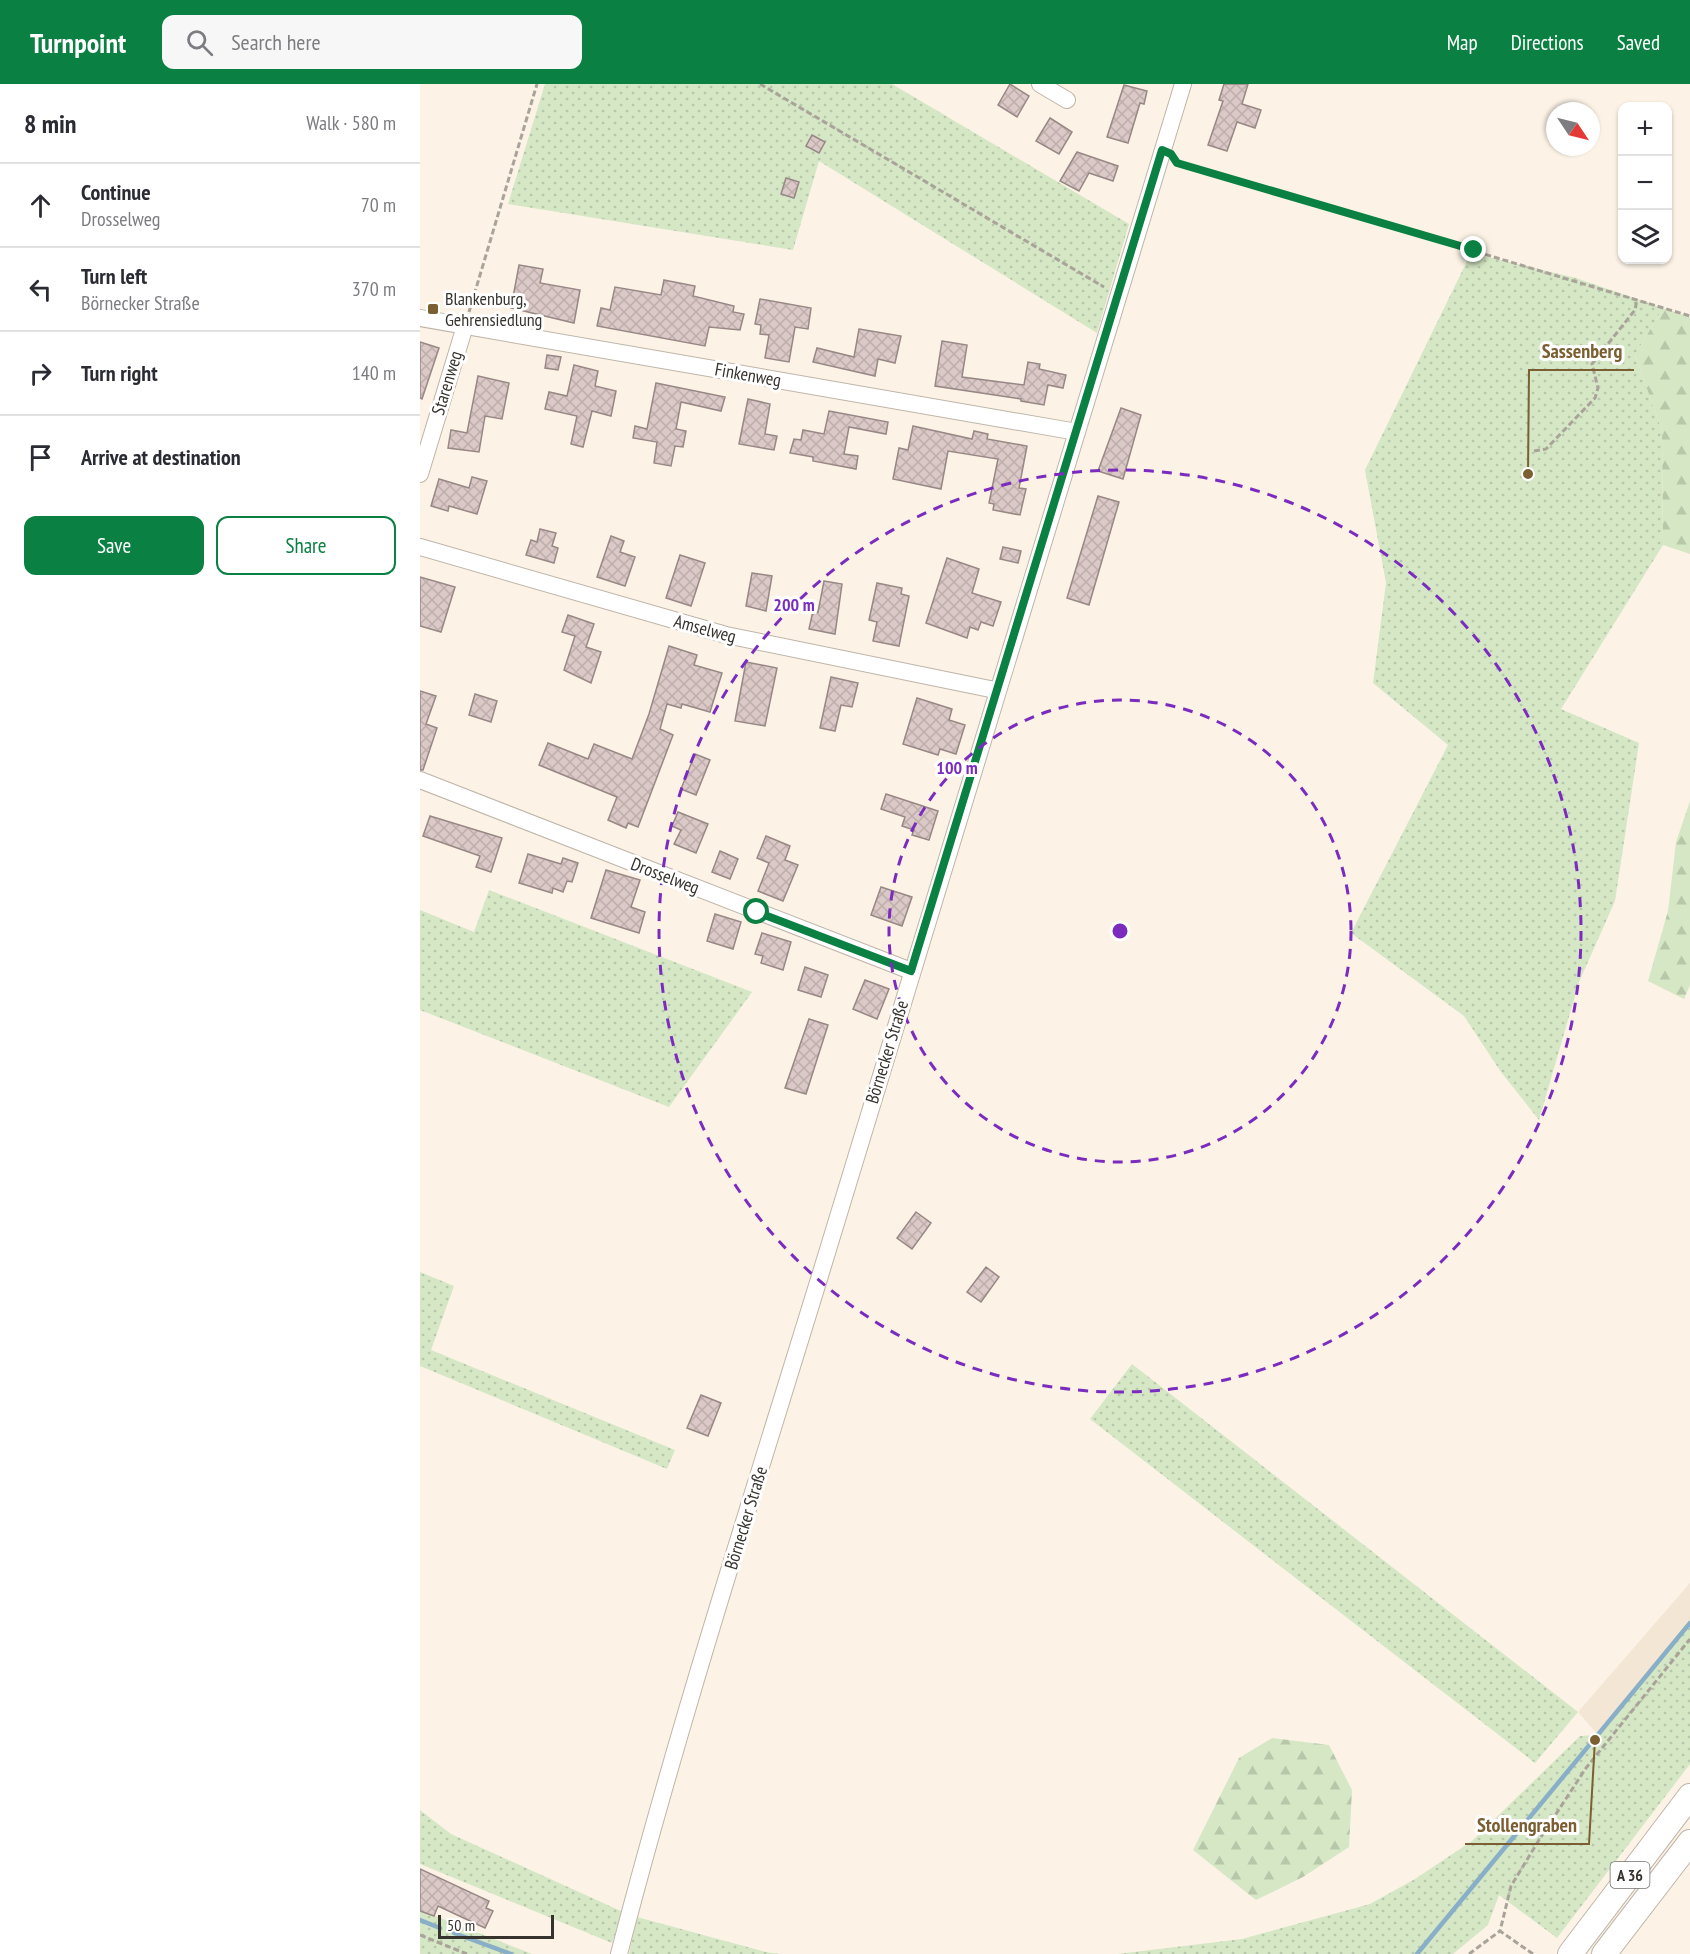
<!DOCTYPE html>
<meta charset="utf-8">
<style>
:root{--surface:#fff;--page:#f7f7f7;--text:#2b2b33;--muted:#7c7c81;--line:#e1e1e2;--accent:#0b8043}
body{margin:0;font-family:"PT Sans Narrow",sans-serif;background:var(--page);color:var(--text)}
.controls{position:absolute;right:18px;top:18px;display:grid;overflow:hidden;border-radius:12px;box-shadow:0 2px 4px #0004}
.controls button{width:54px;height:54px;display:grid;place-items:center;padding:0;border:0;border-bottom:2px solid var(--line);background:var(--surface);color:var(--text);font:30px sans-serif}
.compass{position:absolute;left:1126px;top:18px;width:54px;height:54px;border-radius:50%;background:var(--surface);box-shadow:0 2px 4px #0004;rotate:125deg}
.scale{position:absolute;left:18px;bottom:15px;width:116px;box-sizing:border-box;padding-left:6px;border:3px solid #36332e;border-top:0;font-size:16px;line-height:21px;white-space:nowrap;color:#36332e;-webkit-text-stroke:4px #fff;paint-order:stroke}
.stop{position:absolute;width:18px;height:18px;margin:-14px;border:4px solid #0b8043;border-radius:50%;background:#fff}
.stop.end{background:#0b8043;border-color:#fff;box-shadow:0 2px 6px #0008}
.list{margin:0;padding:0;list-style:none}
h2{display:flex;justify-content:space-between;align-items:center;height:78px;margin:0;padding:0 24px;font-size:26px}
h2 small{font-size:20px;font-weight:400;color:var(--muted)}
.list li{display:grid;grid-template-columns:39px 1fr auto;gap:18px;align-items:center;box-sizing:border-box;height:84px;padding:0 24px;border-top:2px solid var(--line)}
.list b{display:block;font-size:22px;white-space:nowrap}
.list p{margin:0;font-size:20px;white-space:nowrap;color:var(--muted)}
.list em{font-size:20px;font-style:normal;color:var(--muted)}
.actions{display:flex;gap:12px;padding:18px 24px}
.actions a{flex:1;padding:14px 0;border:2px solid var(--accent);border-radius:12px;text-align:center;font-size:21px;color:var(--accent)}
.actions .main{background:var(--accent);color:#fff}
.icon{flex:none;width:33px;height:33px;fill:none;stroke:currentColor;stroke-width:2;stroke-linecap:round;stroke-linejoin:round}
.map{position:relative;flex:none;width:1270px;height:1870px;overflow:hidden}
header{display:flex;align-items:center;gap:36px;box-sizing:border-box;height:84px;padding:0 30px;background:var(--accent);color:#fff}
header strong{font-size:28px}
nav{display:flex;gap:33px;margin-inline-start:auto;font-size:21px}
.search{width:420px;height:54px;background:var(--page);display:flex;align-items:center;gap:15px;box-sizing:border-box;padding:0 21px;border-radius:12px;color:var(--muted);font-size:22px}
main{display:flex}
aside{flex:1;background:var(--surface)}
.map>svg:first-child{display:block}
</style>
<header>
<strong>Turnpoint</strong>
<div class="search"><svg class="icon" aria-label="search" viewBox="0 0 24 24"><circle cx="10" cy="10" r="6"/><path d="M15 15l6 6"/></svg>Search here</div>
<nav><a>Map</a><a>Directions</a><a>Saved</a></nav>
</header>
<main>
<aside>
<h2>8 min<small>Walk · 580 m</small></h2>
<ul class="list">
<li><svg class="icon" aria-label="ahead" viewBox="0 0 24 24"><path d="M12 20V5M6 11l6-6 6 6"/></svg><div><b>Continue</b><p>Drosselweg</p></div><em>70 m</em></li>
<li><svg class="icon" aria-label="left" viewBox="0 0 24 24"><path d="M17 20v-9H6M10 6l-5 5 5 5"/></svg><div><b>Turn left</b><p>Börnecker Straße</p></div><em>370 m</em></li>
<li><svg class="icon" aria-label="right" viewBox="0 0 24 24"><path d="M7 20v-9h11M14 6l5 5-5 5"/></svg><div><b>Turn right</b></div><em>140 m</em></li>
<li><svg class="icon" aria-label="arrive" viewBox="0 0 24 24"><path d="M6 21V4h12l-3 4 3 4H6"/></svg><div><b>Arrive at destination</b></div></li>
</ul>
<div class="actions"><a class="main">Save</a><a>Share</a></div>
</aside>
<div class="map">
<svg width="1270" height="1870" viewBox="0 0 1270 1870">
<defs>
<pattern id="grass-dots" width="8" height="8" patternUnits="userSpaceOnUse" patternTransform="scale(1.5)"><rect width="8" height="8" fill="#d5e7c5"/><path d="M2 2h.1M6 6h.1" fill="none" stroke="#b7c7aa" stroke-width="1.8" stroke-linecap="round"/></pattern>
<pattern id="forest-firs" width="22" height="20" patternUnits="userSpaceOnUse" patternTransform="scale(1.5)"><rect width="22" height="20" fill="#d5e7c5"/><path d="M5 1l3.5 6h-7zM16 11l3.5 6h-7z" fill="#b7c7aa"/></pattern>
<pattern id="building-cross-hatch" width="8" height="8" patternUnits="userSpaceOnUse" patternTransform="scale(1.5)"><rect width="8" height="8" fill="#dbc9c7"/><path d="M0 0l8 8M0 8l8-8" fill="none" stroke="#bdadab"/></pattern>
</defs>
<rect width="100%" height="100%" fill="#fcf3e6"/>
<polygon fill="#f4e6d4" points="1270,1499 1270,1536 1178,1651 1158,1628"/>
<g fill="url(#grass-dots)">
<polygon points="125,0 472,0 709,140 677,249 399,77 373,166 88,120"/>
<polygon points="1051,169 1156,194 1243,224 1215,271 1242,347 1243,461 1141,625 1219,659 1195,817 1159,898 1119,1036 1081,988 1044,932 931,849 1028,661 953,599 966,499 945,386"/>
<polygon points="69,806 332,908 249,1023 0,926 0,826 54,848"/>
<polygon points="0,1188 34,1202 11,1266 255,1366 247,1385 0,1282"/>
<polygon points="712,1280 1158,1628 1115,1679 670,1335"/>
<polygon points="1270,1541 1270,1680 1137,1854 1079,1811 1068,1841 1033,1870 697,1870 822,1855 950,1820 995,1795 1052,1757 1160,1652 1178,1651"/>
<polygon points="0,1726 31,1750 203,1828 192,1859 0,1780"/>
<polygon points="0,1826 112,1870 0,1870"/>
<polygon points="217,1833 346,1868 360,1870 209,1870"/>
</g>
<g fill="url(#forest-firs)">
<polygon points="1243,224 1270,233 1270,470 1243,461 1242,347 1215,271"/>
<polygon points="1270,717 1270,901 1264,915 1228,897 1248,827 1256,758"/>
<polygon points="852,1654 909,1661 932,1706 929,1763 883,1793 836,1816 773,1766 819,1674"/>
</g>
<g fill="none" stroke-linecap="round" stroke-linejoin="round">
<g stroke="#89afc8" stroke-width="4.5">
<polyline points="0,1836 20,1844"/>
<polyline points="34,1849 91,1870"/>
<polyline points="997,1870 1270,1539"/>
</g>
</g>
<g fill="url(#building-cross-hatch)" stroke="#978785" stroke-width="1.5">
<polygon points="590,0 609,12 597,33 578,21"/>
<polygon points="804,0 828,0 822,20 841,26 835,44 817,38 807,67 788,61 803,17 799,16"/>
<polygon points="704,1 727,7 724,20 720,19 708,59 687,53"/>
<polygon points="630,34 652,48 639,70 616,57"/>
<polygon points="392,51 405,58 399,69 386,62"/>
<polygon points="657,68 698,82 693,97 669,89 659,107 640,97"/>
<polygon points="366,94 379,98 374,114 361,110"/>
<polygon points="99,181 123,185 120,199 160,206 154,239 91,224"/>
<polygon points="244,196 275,202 273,212 314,222 313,228 324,230 320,246 289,243 285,262 177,242 181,224 190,226 195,203 241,211"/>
<polygon points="340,215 391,224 388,245 375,243 369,278 345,274 349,251 340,250 341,241 335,240"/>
<polygon points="439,245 481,252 475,279 458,275 455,292 393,278 397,264 434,273"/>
<polygon points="522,257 547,261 542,293 604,301 608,278 620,280 619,285 646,291 643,304 628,301 624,321 601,317 601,315 515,302"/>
<polygon points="0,258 19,264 2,315 0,314"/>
<polygon points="127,271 141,273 138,286 125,284"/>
<polygon points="154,281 178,287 175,302 196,307 191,332 172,327 163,363 151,360 157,332 125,325 129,308 147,312"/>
<polygon points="58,292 89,299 82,335 65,332 59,368 28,364 31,346 47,349"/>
<polygon points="236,299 305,313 301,327 261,318 256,345 266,347 263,363 255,362 251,382 234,379 237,358 213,354 215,342 227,345"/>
<polygon points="328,315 350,320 345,350 357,352 354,366 319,360"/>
<polygon points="701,324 721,331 703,395 678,387"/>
<polygon points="409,327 468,338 466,350 429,343 424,370 438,372 436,385 393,377 393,373 370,369 374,355 381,356 383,346 404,350"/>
<polygon points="493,342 552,355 554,347 568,350 567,355 607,362 599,404 606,405 600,431 573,426 574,420 569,419 578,375 528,367 521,405 473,395 479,364 488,366"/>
<polygon points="52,393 67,397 57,430 29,422 28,427 11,422 19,395 49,404"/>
<polygon points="678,412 699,418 669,521 647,514"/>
<polygon points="120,445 136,449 132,462 138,464 134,479 106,471 111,456 117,458"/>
<polygon points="191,452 204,457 200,468 215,473 205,502 177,493"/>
<polygon points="583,463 601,467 598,479 580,475"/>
<polygon points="260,471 285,479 271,522 246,514"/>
<polygon points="527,474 559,485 552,509 581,518 573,542 561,538 558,546 550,543 547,554 506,539"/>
<polygon points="332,489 352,492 346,527 326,522"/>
<polygon points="0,493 35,503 21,548 0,542"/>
<polygon points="404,497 422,500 415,550 389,545 393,527 398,528"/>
<polygon points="457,499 482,504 481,510 489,512 479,562 453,557 457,538 449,536"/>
<polygon points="148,531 174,540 166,563 181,568 171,599 144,586 155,552 142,548"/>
<polygon points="249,562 277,571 274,581 302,589 290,628 262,620 261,624 247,620 240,645 253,651 218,743 208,739 206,744 188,736 197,713 119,681 128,659 168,675 174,660 212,675 229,630"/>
<polygon points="326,578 357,584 345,642 315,637"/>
<polygon points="411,593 438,599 432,623 421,621 415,647 400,644"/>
<polygon points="0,607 16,612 6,640 17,644 3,686 0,686"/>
<polygon points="55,610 77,617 71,638 49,631"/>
<polygon points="497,614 532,625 529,636 545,641 536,670 520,665 518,671 483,660"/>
<polygon points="275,670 290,676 276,711 261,705"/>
<polygon points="466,710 518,727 509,756 492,751 494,746 482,742 485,733 461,725"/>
<polygon points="258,728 288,740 276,769 254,760 261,746 252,742"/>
<polygon points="10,732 82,754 71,788 56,783 60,772 3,752"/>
<polygon points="346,752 370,762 365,776 378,781 363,817 338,807 349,779 337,774"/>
<polygon points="300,767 318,775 310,795 292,788"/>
<polygon points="108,770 141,780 143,774 158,779 152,798 147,797 143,808 133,804 132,809 99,799"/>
<polygon points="186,786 220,796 211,823 225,828 219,849 171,834"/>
<polygon points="461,803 492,813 482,842 451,831"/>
<polygon points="295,830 321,838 313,865 287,857"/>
<polygon points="342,849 371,858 363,886 341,879 343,872 335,870"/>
<polygon points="385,883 408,891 401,913 378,906"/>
<polygon points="445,896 469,905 457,935 433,925"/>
<polygon points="389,935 408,941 386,1010 365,1004"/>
<polygon points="496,1128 511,1139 492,1165 477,1154"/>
<polygon points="566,1183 579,1193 561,1218 547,1208"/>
<polygon points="281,1311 301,1319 288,1352 267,1344"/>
<polygon points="0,1785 69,1817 66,1824 73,1827 65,1844 18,1822 14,1832 0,1827"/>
</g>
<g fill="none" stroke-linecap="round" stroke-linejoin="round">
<g stroke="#beb5a8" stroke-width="18">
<g id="minor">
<polyline points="620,0 647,16"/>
<polyline points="0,234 657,348"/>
<polyline points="0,390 45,242"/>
<polyline points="0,463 306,551 575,606"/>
<polyline points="0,696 491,887"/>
<path d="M199 1870C263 1623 343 1380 417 1136 531 757 645 378 763 0"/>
</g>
</g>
<g stroke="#beb5a8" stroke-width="26">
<g id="highway">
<polyline points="1150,1870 1270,1712"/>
<polyline points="1184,1870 1270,1758"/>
</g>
</g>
<g stroke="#a9a399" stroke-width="3" stroke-dasharray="6 3" stroke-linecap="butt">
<polyline points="340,0 684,203"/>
<polyline points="755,77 1270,232"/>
<polyline points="49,228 117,0"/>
<polyline points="1114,367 1126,365 1175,314 1178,304 1172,280 1215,226 1217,215"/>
<polyline points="0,1851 47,1870"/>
<polyline points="1049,1870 1080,1847"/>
<polyline points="1113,1870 1080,1847 1091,1802 1119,1756 1166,1684 1270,1555"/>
</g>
<use href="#minor" stroke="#fff" stroke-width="16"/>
<use href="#highway" stroke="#fff" stroke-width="24"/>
</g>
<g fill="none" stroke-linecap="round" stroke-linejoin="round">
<polyline stroke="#0b8043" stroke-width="8" points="337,828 491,887 742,66 751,70 757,79 1054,166"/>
</g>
<g fill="none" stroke="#7b2cbf" stroke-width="3" stroke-dasharray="10 8">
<circle cx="700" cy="847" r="231"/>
<circle cx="700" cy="847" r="461"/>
</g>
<rect fill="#7b5f32" stroke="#fff" stroke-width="2" x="7" y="219" width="12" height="12" rx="3"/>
<g text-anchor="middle" stroke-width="6" stroke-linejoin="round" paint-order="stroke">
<rect fill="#fff" stroke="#72706d" stroke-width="1.5" x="1190.5" y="1778" width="39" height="26" rx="4.5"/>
<g font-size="16" font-weight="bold" fill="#36332e">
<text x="1210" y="1797">A 36</text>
</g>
<g font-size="18" fill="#36332e" stroke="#fff" text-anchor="start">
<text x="25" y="221">Blankenburg,<tspan x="25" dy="21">Gehrensiedlung</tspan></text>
</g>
<g font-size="18" fill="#36332e" stroke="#fff">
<text transform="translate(328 291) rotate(10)" y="6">Finkenweg</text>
<text transform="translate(27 299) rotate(-73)" y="6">Starenweg</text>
<text transform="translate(285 545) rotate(15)" y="6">Amselweg</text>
<text transform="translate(245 792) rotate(21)" y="6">Drosselweg</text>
<text transform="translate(467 968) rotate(-73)" y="6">Börnecker Straße</text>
<text transform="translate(326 1434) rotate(-73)" y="6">Börnecker Straße</text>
</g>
</g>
<circle cx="700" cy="847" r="9" fill="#7b2cbf" stroke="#fff" stroke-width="3"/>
<g font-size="18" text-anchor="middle" font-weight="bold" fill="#7b2cbf" stroke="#fff" stroke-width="6" stroke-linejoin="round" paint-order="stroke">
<text x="374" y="527">200 m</text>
<text x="537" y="690">100 m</text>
</g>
<path fill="none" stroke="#7b5f32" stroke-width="2" d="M1108 390L1109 286H1214M1175 1656L1169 1760H1045"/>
<g fill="#7b5f32" stroke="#fff" stroke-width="2">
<circle cx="1108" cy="390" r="6"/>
<circle cx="1175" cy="1656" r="6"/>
</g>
<g font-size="20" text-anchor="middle" font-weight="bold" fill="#7b5f32" stroke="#fff" stroke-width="6" stroke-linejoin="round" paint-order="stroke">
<text x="1162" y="274">Sassenberg</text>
<text x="1107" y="1748">Stollengraben</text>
</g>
</svg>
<div class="controls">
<button>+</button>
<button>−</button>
<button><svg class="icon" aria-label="layers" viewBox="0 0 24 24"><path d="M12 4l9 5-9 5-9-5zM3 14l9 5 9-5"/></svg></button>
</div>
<svg class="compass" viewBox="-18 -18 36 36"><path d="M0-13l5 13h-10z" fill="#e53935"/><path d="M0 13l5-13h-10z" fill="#7c7c81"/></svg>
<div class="scale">50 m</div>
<div class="stop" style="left:337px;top:828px"></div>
<div class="stop end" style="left:1054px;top:166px"></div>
</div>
</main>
